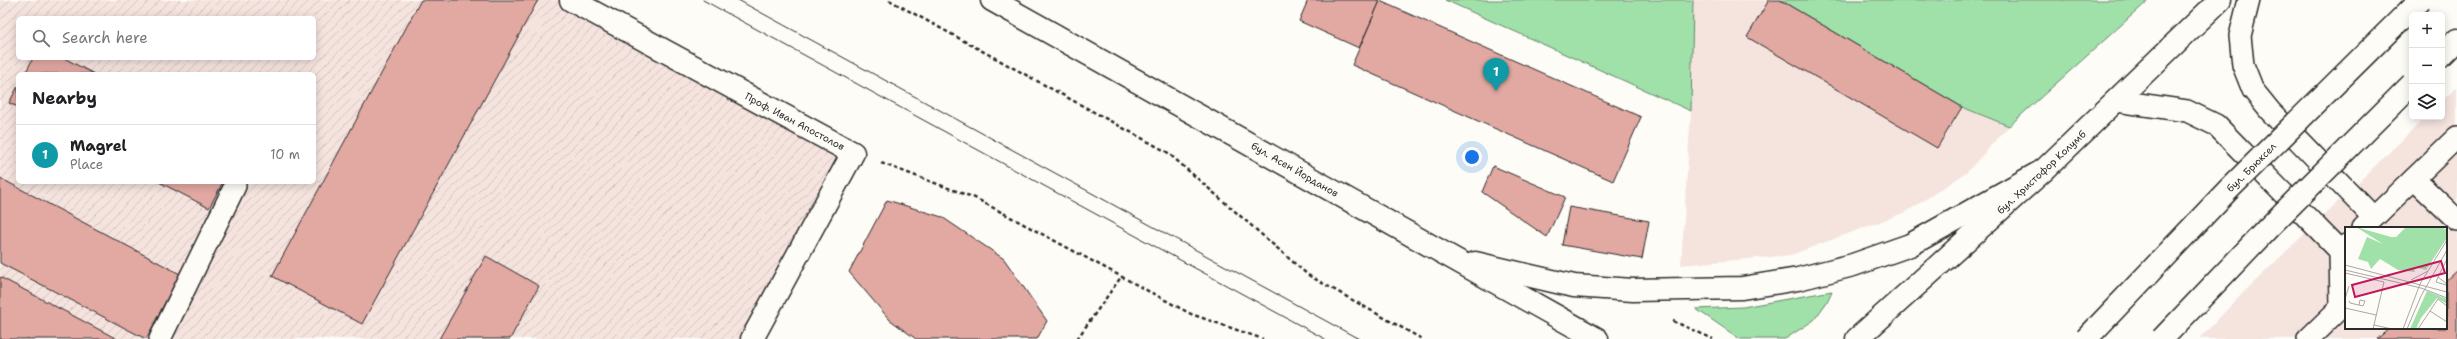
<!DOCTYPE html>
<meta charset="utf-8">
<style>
:root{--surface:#fff;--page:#f6f6f6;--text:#202124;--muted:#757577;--line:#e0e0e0;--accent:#c8321e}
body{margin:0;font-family:"Shantell Sans",sans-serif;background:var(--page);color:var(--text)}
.controls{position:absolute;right:12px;top:12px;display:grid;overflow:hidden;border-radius:6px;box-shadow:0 2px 10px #0003}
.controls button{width:36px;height:36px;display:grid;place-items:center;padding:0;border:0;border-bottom:1px solid var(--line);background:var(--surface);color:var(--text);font:20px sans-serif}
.you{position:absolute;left:1472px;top:157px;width:14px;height:14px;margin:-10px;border:3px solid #fff;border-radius:50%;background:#1a73e8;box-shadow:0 0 0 6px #1a73e833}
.badge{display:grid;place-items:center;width:26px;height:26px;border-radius:50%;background:var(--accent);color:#fff;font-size:13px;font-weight:700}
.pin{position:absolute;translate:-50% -33px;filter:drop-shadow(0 1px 2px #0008)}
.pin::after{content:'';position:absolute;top:21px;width:14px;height:12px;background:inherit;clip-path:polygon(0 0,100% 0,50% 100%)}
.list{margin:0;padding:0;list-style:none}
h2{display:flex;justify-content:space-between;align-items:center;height:52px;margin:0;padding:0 16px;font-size:17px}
h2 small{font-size:13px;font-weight:400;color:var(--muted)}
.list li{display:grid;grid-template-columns:26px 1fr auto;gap:12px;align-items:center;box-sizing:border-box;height:60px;padding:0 16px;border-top:1px solid var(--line)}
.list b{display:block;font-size:15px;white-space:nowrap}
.list p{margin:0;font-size:13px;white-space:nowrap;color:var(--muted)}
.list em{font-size:13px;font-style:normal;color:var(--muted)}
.icon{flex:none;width:22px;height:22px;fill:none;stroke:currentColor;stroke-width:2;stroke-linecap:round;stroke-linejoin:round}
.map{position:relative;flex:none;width:2457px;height:339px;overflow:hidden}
.search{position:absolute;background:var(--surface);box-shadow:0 2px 10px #0003;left:16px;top:16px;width:300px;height:44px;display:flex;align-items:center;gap:10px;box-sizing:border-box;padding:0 14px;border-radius:6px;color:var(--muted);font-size:15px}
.panel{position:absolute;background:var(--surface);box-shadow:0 2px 10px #0003;left:16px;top:72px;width:300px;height:112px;border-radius:6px}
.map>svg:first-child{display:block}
</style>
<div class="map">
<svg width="2457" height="339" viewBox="0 0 2457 339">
<defs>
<pattern id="industrial-furrows" width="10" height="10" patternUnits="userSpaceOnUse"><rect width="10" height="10" fill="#f5e3de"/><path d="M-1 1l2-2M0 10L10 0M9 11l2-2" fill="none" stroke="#d2c3bf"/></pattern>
</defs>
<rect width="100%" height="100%" fill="#fdfcf7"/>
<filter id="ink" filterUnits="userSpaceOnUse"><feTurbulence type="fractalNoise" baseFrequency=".025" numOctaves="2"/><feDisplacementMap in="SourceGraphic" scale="8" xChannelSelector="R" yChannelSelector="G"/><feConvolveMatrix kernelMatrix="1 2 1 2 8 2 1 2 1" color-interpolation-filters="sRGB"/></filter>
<g filter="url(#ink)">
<g fill="#f5e3de" fill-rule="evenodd">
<polygon points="1693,0 1780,0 1962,107 2009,126 1966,173 1906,212 1791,255 1681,265 1691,111"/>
<path d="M2457 87V339H2199L2243 293 2426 117H2442V101ZM2346 228H2446V328H2346Z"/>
</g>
<path fill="url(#industrial-furrows)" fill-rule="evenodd" d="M0 0H571L853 153 752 339H0ZM18 18H314V58H18ZM18 74H314V182H18Z"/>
<g fill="#a0e1aa" stroke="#66866a">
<polygon points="1445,0 1693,0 1691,111"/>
<polygon points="1780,0 2149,0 2009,126 1962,107"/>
<polygon points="1832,291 1827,302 1814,320 1785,339 1740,339 1696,309 1743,307"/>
</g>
<g fill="#e2a8a2" stroke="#2b2b2b">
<polygon points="421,0 538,0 362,324 272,276"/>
<polygon points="1308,0 1377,0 1380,1 1359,48 1299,21"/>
<polygon points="1769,0 1780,0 1962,107 1937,148 1747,37"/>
<polygon points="1380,1 1641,117 1613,181 1352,65"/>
<polygon points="33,58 64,58 94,74 25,74"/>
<polygon points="18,86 18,107 9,103"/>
<polygon points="1493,166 1565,197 1547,237 1482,192"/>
<polygon points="0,178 180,274 146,339 0,263"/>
<polygon points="159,182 223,182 209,208"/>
<polygon points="887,200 942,217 1004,259 1047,321 1037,339 916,339 889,319 849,272"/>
<polygon points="1569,207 1649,221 1642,259 1562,245"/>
<polygon points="486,256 539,286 510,339 439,339"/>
<polygon points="2457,270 2457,339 2377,339 2390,328 2446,328 2446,280"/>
<polygon points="0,277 117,339 0,339"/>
</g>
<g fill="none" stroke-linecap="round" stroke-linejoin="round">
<g stroke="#2b2b2b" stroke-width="24">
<g id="service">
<polyline points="2249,0 2240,36 2243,65 2253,90 2270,111 2373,217"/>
<polyline points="2117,101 2187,111 2216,125 2340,251"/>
<polyline points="2414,179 2457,220"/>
<polyline points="2363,228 2457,137"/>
<polyline points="160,339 235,186"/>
<polyline points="2308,339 2341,307 2340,251 2346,245"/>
</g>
</g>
<g stroke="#2b2b2b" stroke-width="25">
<polyline id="minor" points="571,0 853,153 752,339"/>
</g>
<g stroke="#2b2b2b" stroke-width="25">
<polyline id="tertiary" points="1857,339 2044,170 2220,0"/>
</g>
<g stroke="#2b2b2b" stroke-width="25">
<g id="secondary">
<polyline points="992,0 1597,339"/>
<polyline points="1475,263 1574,286 1633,290 1742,288 1798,279 1853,265 1910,245 2044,170"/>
</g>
</g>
<g stroke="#2b2b2b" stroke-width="25">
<polyline id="primary" points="2442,55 2457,40"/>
</g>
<g stroke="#2b2b2b" stroke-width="2.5" stroke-dasharray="4 3" stroke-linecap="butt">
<polyline points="889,0 1167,152 1308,275 1422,339"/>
<polyline points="881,163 975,198 1191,314 1263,339"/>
<polyline points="1673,321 1713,339"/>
<polyline points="1077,339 1121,277"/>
</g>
<use href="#service" stroke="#fdfcf7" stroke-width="21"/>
<use href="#minor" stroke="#fdfcf7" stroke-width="22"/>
<use href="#tertiary" stroke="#fdfcf7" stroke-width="22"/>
<use href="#secondary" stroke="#fdfcf7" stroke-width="22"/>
<use href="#primary" stroke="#fdfcf7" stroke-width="22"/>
<g stroke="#2b2b2b" stroke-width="1">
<polyline points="703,0 1325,339"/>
<polyline points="738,0 1359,339"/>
</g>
<g stroke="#2b2b2b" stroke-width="25" stroke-linecap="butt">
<g id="primary-bridge">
<polyline points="2086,339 2229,189 2420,0"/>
<polyline points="2162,339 2269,227 2412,84"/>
</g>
</g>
<use href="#primary-bridge" stroke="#fdfcf7" stroke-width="22"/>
</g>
</g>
<g text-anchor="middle" stroke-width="3" stroke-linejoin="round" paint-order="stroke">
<g font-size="10" fill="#2b2b2b" stroke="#fdfcf7">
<text transform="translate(795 121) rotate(28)" y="4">Проф. Иван Апостолов</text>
<text transform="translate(2251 167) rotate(-45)" y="4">бул. Брюксел</text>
<text transform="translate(1295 169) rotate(30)" y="4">бул. Асен Йорданов</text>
<text transform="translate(2041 172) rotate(-43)" y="4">бул. Христофор Колумб</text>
</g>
</g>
<g transform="translate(2345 227)">
<rect width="102" height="102" fill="#fdfcf7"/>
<path d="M11 0 46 10H51L61 0H101L98 3 102 1V11L81 43 69 40 70 45 53 43 35 32 26 42 23 35 13 32 22 10 38 17ZM82 64 102 72V77L92 71 76 91 71 102H65Z" fill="#a0e1aa"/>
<path fill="none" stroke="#a9a8a5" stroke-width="1" d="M102 32 93 50 102 57M0 38 102 65M0 43 76 61 102 71M0 46 39 55 28 102M93 50 91 55 101 58M66 53 83 44M75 57 102 13M0 72 4 59M4 74 5 76 18 79 20 74 15 73 14 78M0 81 31 88M85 84 102 95M29 98 47 102M58 102 75 57M62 102 76 69 102 23M73 102 93 72 102 79"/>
<path fill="#c2185b" fill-opacity="0.15" stroke="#c2185b" stroke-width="2" d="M96 34 100 46 10 70 7 58Z"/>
<rect width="102" height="102" fill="none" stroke="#2b2b2b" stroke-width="2"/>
</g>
</svg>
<div class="controls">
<button>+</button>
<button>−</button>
<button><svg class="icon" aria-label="layers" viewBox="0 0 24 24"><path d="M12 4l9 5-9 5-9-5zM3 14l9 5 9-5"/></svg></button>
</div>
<div class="you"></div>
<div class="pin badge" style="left:1496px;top:91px;background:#0f9aa8">1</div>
<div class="search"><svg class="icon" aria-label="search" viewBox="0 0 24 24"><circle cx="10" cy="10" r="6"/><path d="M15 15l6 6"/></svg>Search here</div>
<section class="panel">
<h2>Nearby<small></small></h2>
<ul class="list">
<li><span class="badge" style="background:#0f9aa8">1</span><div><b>Magrel</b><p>Place</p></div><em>10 m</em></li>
</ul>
</section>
</div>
